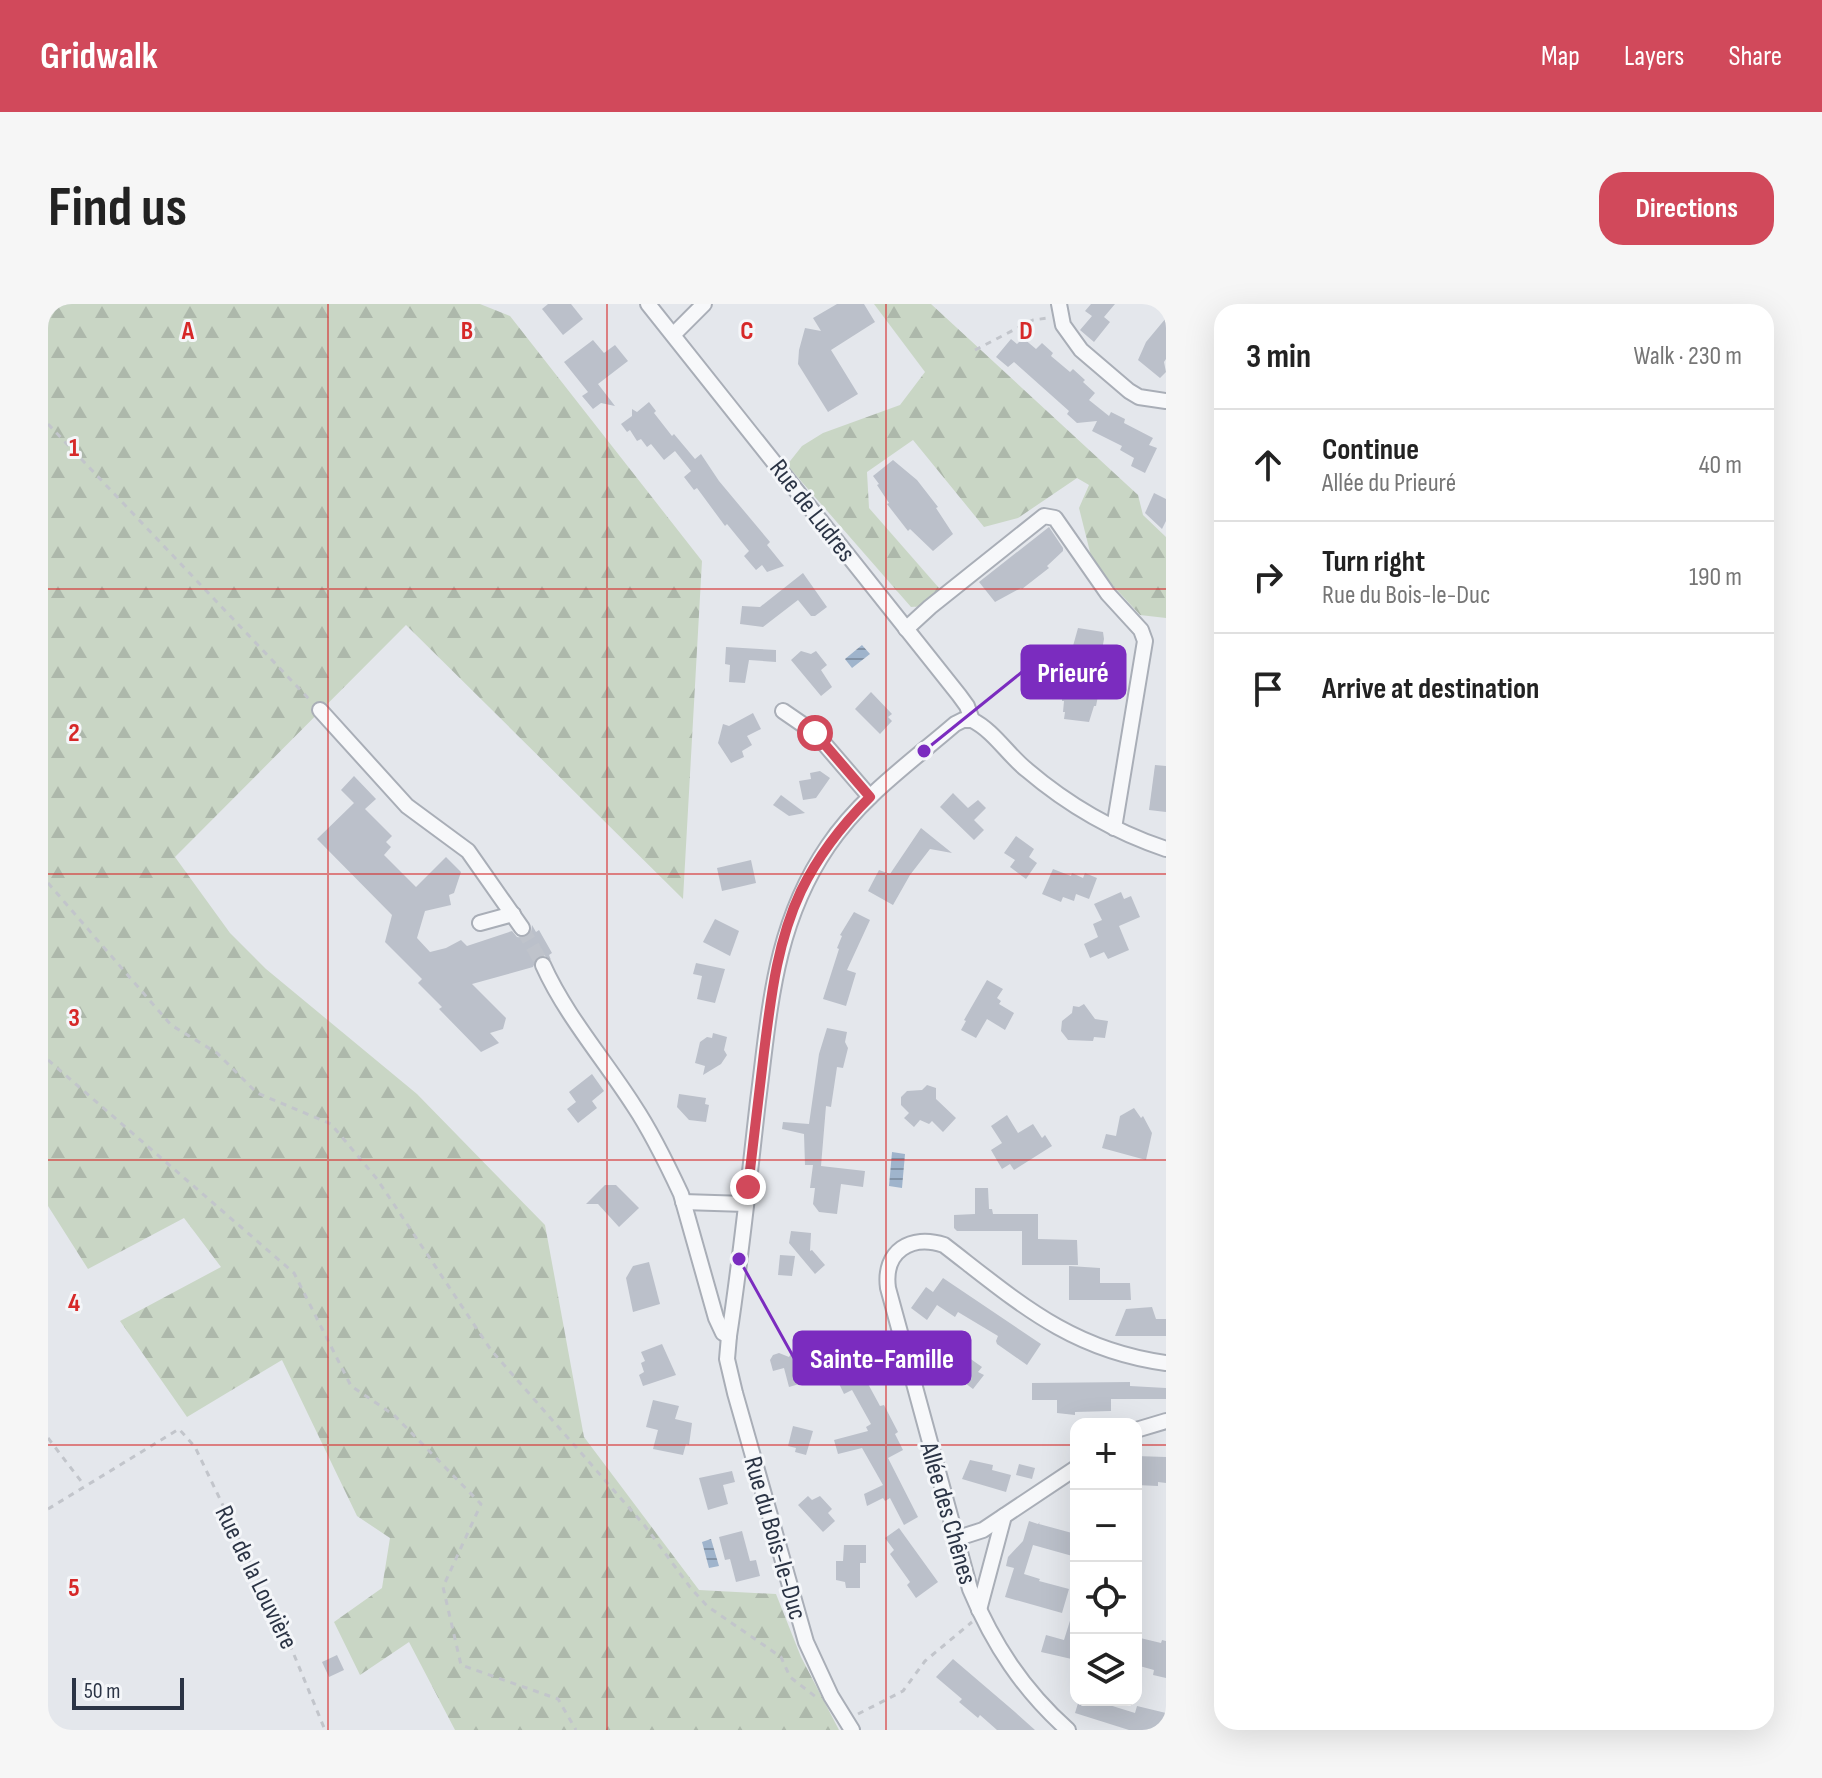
<!DOCTYPE html>
<meta charset="utf-8">
<style>
:root{--surface:#fff;--page:#f6f6f6;--text:#222;--muted:#767676;--line:#e0e0e0;--accent:#d1495b}
body{margin:0;font-family:"Sofia Sans Condensed",sans-serif;background:var(--page);color:var(--text)}
.controls{position:absolute;right:24px;bottom:24px;display:grid;overflow:hidden;border-radius:16px;box-shadow:0 8px 32px #0002}
.controls button{width:72px;height:72px;display:grid;place-items:center;padding:0;border:0;border-bottom:2px solid var(--line);background:var(--surface);color:var(--text);font:40px sans-serif}
.scale{position:absolute;left:24px;bottom:20px;width:112px;box-sizing:border-box;padding-left:8px;border:4px solid #2b3445;border-top:0;font-size:22px;line-height:28px;white-space:nowrap;color:#2b3445;-webkit-text-stroke:6px #f4f6f9;paint-order:stroke}
.stop{position:absolute;width:24px;height:24px;margin:-18px;border:6px solid #d1495b;border-radius:50%;background:#fff}
.stop.end{background:#d1495b;border-color:#fff;box-shadow:0 2px 8px #0008}
.list{margin:0;padding:0;list-style:none}
h2{display:flex;justify-content:space-between;align-items:center;height:104px;margin:0;padding:0 32px;font-size:34px}
h2 small{font-size:26px;font-weight:400;color:var(--muted)}
.list li{display:grid;grid-template-columns:52px 1fr auto;gap:24px;align-items:center;box-sizing:border-box;height:112px;padding:0 32px;border-top:2px solid var(--line)}
.list b{display:block;font-size:30px;white-space:nowrap}
.list p{margin:0;font-size:26px;white-space:nowrap;color:var(--muted)}
.list em{font-size:26px;font-style:normal;color:var(--muted)}
.icon{flex:none;width:44px;height:44px;fill:none;stroke:currentColor;stroke-width:2;stroke-linecap:round;stroke-linejoin:round}
.map{position:relative;flex:none;width:1118px;height:1426px;overflow:hidden;border-radius:24px}
header{display:flex;align-items:center;gap:48px;box-sizing:border-box;height:112px;padding:0 40px;background:var(--accent);color:#fff}
header strong{font-size:38px}
nav{display:flex;gap:44px;margin-inline-start:auto;font-size:28px}
.intro{display:flex;align-items:center;justify-content:space-between;box-sizing:border-box;height:192px;padding:0 48px}
h1{margin:0;font-size:56px}
.button{padding:20px 36px;border-radius:24px;background:var(--accent);color:#fff;font-size:28px;font-weight:700}
main{display:flex;gap:48px;padding:0 48px}
aside{flex:1;background:var(--surface);border-radius:24px;box-shadow:0 8px 32px #0002}
.map>svg:first-child{display:block}
</style>
<header>
<strong>Gridwalk</strong>
<nav><a>Map</a><a>Layers</a><a>Share</a></nav>
</header>
<div class="intro"><h1>Find us</h1><a class="button">Directions</a></div>
<main>
<div class="map">
<svg width="1118" height="1426" viewBox="0 0 1118 1426">
<defs>
<pattern id="forest-firs" width="22" height="20" patternUnits="userSpaceOnUse" patternTransform="scale(2)"><rect width="22" height="20" fill="#c9d6c5"/><path d="M5 1l3.5 6h-7zM16 11l3.5 6h-7z" fill="#adb8ab"/></pattern>
<pattern id="water-rules" width="6" height="5" patternUnits="userSpaceOnUse" patternTransform="scale(2)"><rect width="6" height="5" fill="#9fb4cc"/><path d="M0 2.5h6" fill="none" stroke="#8293a7"/></pattern>
</defs>
<rect width="100%" height="100%" fill="#e4e7ec"/>
<g fill="url(#forest-firs)">
<polygon points="0,0 432,0 462,12 654,257 635,595 358,321 127,553 182,629 218,665 369,790 497,921 536,1133 651,1286 728,1290 753,1353 791,1426 407,1426 361,1338 312,1371 286,1318 334,1284 342,1234 309,1212 234,1056 139,1113 72,1017 173,963 136,914 40,965 0,902"/>
<polygon points="826,0 883,0 1090,191 1095,211 1118,233 1118,314 1092,311 1045,260 1031,204 1041,181 1029,174 970,214 936,223 865,136 819,168 821,204 891,284 876,302 863,303 739,161 754,142 775,129 852,101 877,68"/>
</g>
<g fill="url(#water-rules)">
<polygon points="814,341 822,350 804,364 797,355"/>
<polygon points="844,848 857,850 854,884 841,882"/>
<polygon points="663,1235 671,1262 661,1264 654,1238"/>
</g>
<g fill="#bbc0ca">
<polygon points="500,0 523,0 535,15 515,31 494,5"/>
<polygon points="789,0 816,0 827,18 783,46 810,90 780,108 750,60 751,46 757,24 773,27 765,14"/>
<polygon points="1043,0 1067,0 1056,13 1062,18 1046,38 1032,26 1044,12 1037,7"/>
<polygon points="1118,14 1118,55 1116,58 1118,68 1112,74 1090,56 1098,38"/>
<polygon points="975,34 988,45 994,39 1005,49 1003,52 1022,68 1025,65 1037,76 1035,78 1047,89 1041,96 1061,112 1063,108 1077,115 1076,119 1105,134 1101,141 1109,144 1097,169 1083,162 1086,154 1072,146 1074,142 1044,127 1049,117 1029,119 1019,110 1021,107 966,58 960,63 948,53 963,35 969,40"/>
<polygon points="545,36 556,49 567,41 580,57 550,80 567,102 553,99 545,105 534,92 540,88 516,58"/>
<polygon points="601,98 608,107 606,109 624,132 626,130 647,155 653,150 671,177 722,238 719,241 736,262 719,268 714,261 708,266 696,252 701,247 679,220 677,222 649,184 646,186 636,173 643,167 627,147 616,156 603,140 599,143 593,135 589,137 582,126 579,128 573,120 584,112 584,105 589,108"/>
<polygon points="845,156 869,176 890,203 888,204 905,230 885,247 862,225 860,227 839,200 841,199 829,181 831,180 825,172"/>
<polygon points="1106,189 1118,195 1118,217 1114,225 1097,209"/>
<polygon points="1001,223 1015,244 1015,247 999,262 1001,264 974,285 973,284 947,298 931,278"/>
<polygon points="755,269 779,303 767,312 763,312 750,296 715,323 692,320 694,302 712,303"/>
<polygon points="1030,324 1055,328 1056,335 1054,346 1057,358 1053,392 1050,392 1048,402 1046,402 1041,418 1016,415 1017,408 1015,408 1016,397 1014,397 1014,386 1018,353 1021,353 1022,342 1025,342"/>
<polygon points="678,343 728,346 728,358 701,356 697,379 681,378 682,361 677,360"/>
<polygon points="753,347 763,350 768,347 779,361 773,366 784,383 773,392 743,356"/>
<polygon points="823,388 844,410 840,413 844,417 832,430 807,405"/>
<polygon points="705,409 713,425 699,432 704,441 694,447 696,453 683,459 670,439 675,420 681,422"/>
<polygon points="1107,461 1118,462 1118,508 1101,506"/>
<polygon points="772,467 782,474 768,494 755,496 751,477 763,475 762,469"/>
<polygon points="306,472 328,495 317,505 344,532 338,538 343,543 336,551 368,583 398,553 413,568 406,589 401,591 403,601 377,607 369,634 382,648 398,644 413,636 419,642 464,627 469,633 476,634 483,629 484,621 488,628 491,626 504,649 501,651 503,656 496,651 490,652 485,663 424,680 458,714 455,725 442,729 451,739 433,748 391,705 394,703 370,679 374,675 337,638 344,611 269,535 306,499 293,486"/>
<polygon points="905,489 920,504 930,496 938,504 926,516 936,526 926,536 892,503"/>
<polygon points="733,491 757,509 741,512 725,501"/>
<polygon points="873,524 904,549 882,545 862,571 845,601 820,587 831,566 842,570"/>
<polygon points="968,532 986,545 981,553 989,559 978,575 962,563 967,556 956,549"/>
<polygon points="703,556 708,579 674,587 669,564"/>
<polygon points="1005,565 1023,572 1024,569 1035,574 1037,569 1049,574 1041,595 1028,590 1026,597 1015,593 1013,598 994,590"/>
<polygon points="1073,588 1076,595 1083,592 1092,613 1071,622 1081,646 1060,655 1056,648 1042,654 1036,640 1050,633 1045,620 1054,616 1046,600"/>
<polygon points="806,608 822,616 799,666 808,669 798,702 775,695 791,645 789,644 794,632 792,631"/>
<polygon points="667,615 691,627 682,652 655,638"/>
<polygon points="648,659 677,665 667,699 649,695 654,672 645,670"/>
<polygon points="939,676 955,685 949,694 953,697 951,700 966,709 957,726 939,715 928,734 913,726 918,717 916,716"/>
<polygon points="1036,700 1047,715 1060,717 1057,734 1046,733 1045,737 1020,736 1013,727 1014,717 1024,709 1025,702 1031,703"/>
<polygon points="779,724 799,728 797,738 800,744 795,764 789,763 783,803 778,802 773,862 817,867 815,883 793,880 789,910 771,908 765,900 767,884 762,884 765,861 757,861 756,830 734,825 735,818 761,820 771,750"/>
<polygon points="665,729 679,733 676,746 679,751 673,760 655,771 657,762 647,759 652,738 659,733 664,734"/>
<polygon points="544,770 556,787 544,797 549,804 530,819 519,805 528,798 521,788"/>
<polygon points="879,781 888,784 888,795 908,814 895,828 884,817 881,820 872,816 866,823 856,814 861,809 853,801 853,793 859,787 874,786"/>
<polygon points="631,790 658,794 657,800 661,801 658,818 641,816 629,803"/>
<polygon points="1086,804 1093,814 1095,812 1104,829 1098,856 1054,844 1058,830 1068,832 1072,812"/>
<polygon points="959,811 970,829 985,820 994,834 997,831 1004,842 966,866 962,860 954,865 943,846 954,839 943,822"/>
<polygon points="557,881 568,881 591,904 571,923 550,900 538,900"/>
<polygon points="927,884 940,884 941,905 944,905 945,910 990,910 990,935 1029,936 1030,961 974,961 974,927 909,927 906,924 906,911 927,910"/>
<polygon points="743,927 763,929 762,947 764,946 777,961 767,970 741,939"/>
<polygon points="732,951 747,952 744,972 730,971"/>
<polygon points="601,958 612,1000 585,1008 578,974 585,962"/>
<polygon points="1021,962 1052,964 1052,979 1082,979 1083,996 1021,996"/>
<polygon points="895,974 993,1040 979,1061 949,1040 948,1037 950,1032 910,1008 907,1013 889,1001 879,1016 863,1004 878,983 885,988"/>
<polygon points="1104,1003 1108,1015 1118,1015 1118,1032 1067,1032 1078,1005"/>
<polygon points="754,1033 774,1043 778,1057 765,1071 756,1073 758,1078 741,1083 736,1064 725,1067 722,1056 725,1051 731,1049 741,1053"/>
<polygon points="886,1034 891,1037 893,1034 934,1063 930,1068 936,1071 925,1085 876,1048"/>
<polygon points="614,1040 628,1071 595,1082 591,1071 596,1068 593,1059 597,1057 593,1048"/>
<polygon points="790,1052 793,1058 805,1052 832,1102 836,1101 850,1128 847,1130 855,1146 840,1154 870,1213 856,1221 842,1194 837,1197 835,1194 819,1202 816,1190 835,1181 814,1144 790,1150 786,1136 820,1127 818,1123 823,1120 804,1086 796,1090 780,1057"/>
<polygon points="1082,1078 1082,1082 1118,1084 1118,1095 1063,1095 1063,1107 1027,1108 1027,1111 1009,1109 1009,1096 984,1096 984,1079"/>
<polygon points="605,1096 631,1102 627,1115 644,1119 641,1141 638,1140 635,1151 605,1145 610,1126 598,1123"/>
<polygon points="745,1122 765,1127 758,1151 747,1148 748,1144 740,1142"/>
<polygon points="1088,1152 1118,1153 1118,1179 1110,1178 1110,1182 1088,1181"/>
<polygon points="922,1156 945,1161 944,1166 963,1171 958,1188 914,1175"/>
<polygon points="971,1160 987,1164 984,1175 968,1171"/>
<polygon points="684,1167 687,1178 675,1181 680,1200 660,1206 651,1174"/>
<polygon points="760,1192 764,1196 772,1192 784,1205 780,1209 787,1217 775,1228 750,1201"/>
<polygon points="981,1217 990,1220 992,1218 991,1220 1024,1229 1023,1235 1028,1237 1028,1253 985,1241 976,1270 992,1275 991,1277 1021,1285 1014,1309 957,1293 966,1264 958,1262 960,1253 975,1237"/>
<polygon points="851,1224 890,1278 868,1294 859,1281 862,1278 842,1250 846,1246 837,1234"/>
<polygon points="694,1227 702,1257 708,1256 712,1272 688,1278 682,1255 677,1256 671,1233"/>
<polygon points="796,1241 818,1241 818,1259 812,1259 812,1284 798,1284 797,1278 788,1276 788,1257 795,1257"/>
<polygon points="1025,1307 1028,1307 1028,1356 993,1348 998,1331 1016,1336"/>
<polygon points="1088,1333 1113,1339 1114,1336 1118,1337 1118,1374 1105,1371 1106,1366 1088,1361"/>
<polygon points="289,1351 296,1366 281,1373 274,1358"/>
<polygon points="905,1355 967,1408 987,1426 949,1426 932,1411 930,1414 911,1398 914,1395 888,1373"/>
<polygon points="1031,1396 1060,1396 1058,1400 1087,1409 1089,1402 1118,1409 1118,1426 1081,1426 1027,1409"/>
</g>
<g fill="none" stroke-linecap="round" stroke-linejoin="round">
<polyline stroke="#bfc3cb" stroke-width="14" stroke-dasharray="14 7" stroke-linecap="butt" points="474,624 495,661"/>
<g stroke="#a9aeb7" stroke-width="18">
<g id="minor">
<polyline points="600,0 911,391 919,402 924,416"/>
<polyline points="1011,0 1015,21 1033,46 1081,87 1091,93 1118,97"/>
<polyline points="626,30 656,0"/>
<polyline points="858,325 882,303 996,212 1007,214 1060,290 1093,326 1097,337 1066,524"/>
<polyline points="272,406 359,502 420,547 474,624"/>
<polyline points="735,407 767,429 822,493"/>
<path d="M924 416C946 427 960 451 979 466 1020 501 1067 528 1118 545"/>
<polyline points="432,619 465,610"/>
<path d="M495 661C518 712 556 755 586 802 604 829 619 860 633 890L668 1014 675 1029 681 1032"/>
<polyline points="635,898 698,900"/>
<polyline points="1088,1126 1118,1117"/>
<polyline points="907,1235 935,1226 1028,1164"/>
<polyline points="931,1306 956,1212"/>
<path d="M804 1426 783 1392 758 1338 687 1089 679 1055 681 1032C693 954 701 875 710 797 722 704 726 621 780 542 813 493 863 458 907 420L915 416H924"/>
<path d="M1020 1426C975 1386 945 1340 922 1285L840 984C835 947 863 930 896 941 970 998 1022 1046 1118 1059"/>
</g>
</g>
<g stroke="#c2c5cb" stroke-width="3" stroke-dasharray="6 6" stroke-linecap="butt">
<polyline points="927,46 985,16 1000,14"/>
<polyline points="0,120 261,395"/>
<polyline points="0,579 123,721 169,749 209,789 283,820 329,875 443,1046 597,1222 642,1283 659,1302 733,1353 742,1373 768,1393"/>
<polyline points="0,756 246,969 303,1082 346,1111 433,1200 395,1283 413,1361 510,1395 528,1426"/>
<polyline points="0,1134 36,1181"/>
<polyline points="0,1205 131,1125 147,1143 242,1341 277,1426"/>
<polyline points="810,1410 855,1387 877,1357 924,1318"/>
</g>
<use href="#minor" stroke="#f7f8fa" stroke-width="14"/>
</g>
<g fill="none" stroke-linecap="round" stroke-linejoin="round">
<path stroke="#d1495b" stroke-width="10" d="M700 883C705 838 711 793 716 748 723 693 729 638 753 587 770 552 795 520 822 493L767 429"/>
</g>
<path fill="none" stroke="#d62828" stroke-width="2" stroke-opacity="0.55" d="M280 0V1426M559 0V1426M838 0V1426M0 285H1118M0 570H1118M0 856H1118M0 1141H1028M1088 1141H1118"/>
<g text-anchor="middle" stroke-width="6" stroke-linejoin="round" paint-order="stroke">
<g font-size="26" fill="#2b3445" stroke="#f4f6f9">
<text transform="translate(765 206) rotate(52)" y="9">Rue de Ludres</text>
<text transform="translate(901 1209) rotate(74)" y="9">Allée des Chênes</text>
<text transform="translate(728 1234) rotate(74)" y="9">Rue du Bois-le-Duc</text>
<text transform="translate(209 1273) rotate(64)" y="9">Rue de la Louvière</text>
</g>
</g>
<g font-size="26" text-anchor="middle" font-weight="bold" fill="#d62828" stroke="#f4f6f9" stroke-width="6" stroke-linejoin="round" paint-order="stroke">
<text x="140" y="35">A</text>
<text x="419" y="35">B</text>
<text x="699" y="35">C</text>
<text x="978" y="35">D</text>
<text x="26" y="152">1</text>
<text x="26" y="437">2</text>
<text x="26" y="722">3</text>
<text x="26" y="1007">4</text>
<text x="26" y="1292">5</text>
</g>
<path fill="none" stroke="#7b2cbf" stroke-width="3" d="M876 447L974 368M691 955L746 1054"/>
<g fill="#7b2cbf" stroke="#f4f6f9" stroke-width="3">
<circle cx="876" cy="447" r="8"/>
<circle cx="691" cy="955" r="8"/>
</g>
<g fill="#7b2cbf" stroke="#7b2cbf" stroke-width="3">
<rect x="974" y="342" width="103" height="52" rx="8"/>
<rect x="746" y="1028" width="176" height="52" rx="8"/>
</g>
<g font-size="28" text-anchor="middle" font-weight="bold" fill="#fff">
<text x="1025" y="378">Prieuré</text>
<text x="834" y="1064">Sainte-Famille</text>
</g>
</svg>
<div class="controls">
<button>+</button>
<button>−</button>
<button><svg class="icon" aria-label="locate" viewBox="0 0 24 24"><circle cx="12" cy="12" r="6"/><path d="M12 2v4M12 18v4M2 12h4M18 12h4"/></svg></button>
<button><svg class="icon" aria-label="layers" viewBox="0 0 24 24"><path d="M12 4l9 5-9 5-9-5zM3 14l9 5 9-5"/></svg></button>
</div>
<div class="scale">50 m</div>
<div class="stop" style="left:767px;top:429px"></div>
<div class="stop end" style="left:700px;top:883px"></div>
</div>
<aside>
<h2>3 min<small>Walk · 230 m</small></h2>
<ul class="list">
<li><svg class="icon" aria-label="ahead" viewBox="0 0 24 24"><path d="M12 20V5M6 11l6-6 6 6"/></svg><div><b>Continue</b><p>Allée du Prieuré</p></div><em>40 m</em></li>
<li><svg class="icon" aria-label="right" viewBox="0 0 24 24"><path d="M7 20v-9h11M14 6l5 5-5 5"/></svg><div><b>Turn right</b><p>Rue du Bois-le-Duc</p></div><em>190 m</em></li>
<li><svg class="icon" aria-label="arrive" viewBox="0 0 24 24"><path d="M6 21V4h12l-3 4 3 4H6"/></svg><div><b>Arrive at destination</b></div></li>
</ul>
</aside>
</main>
